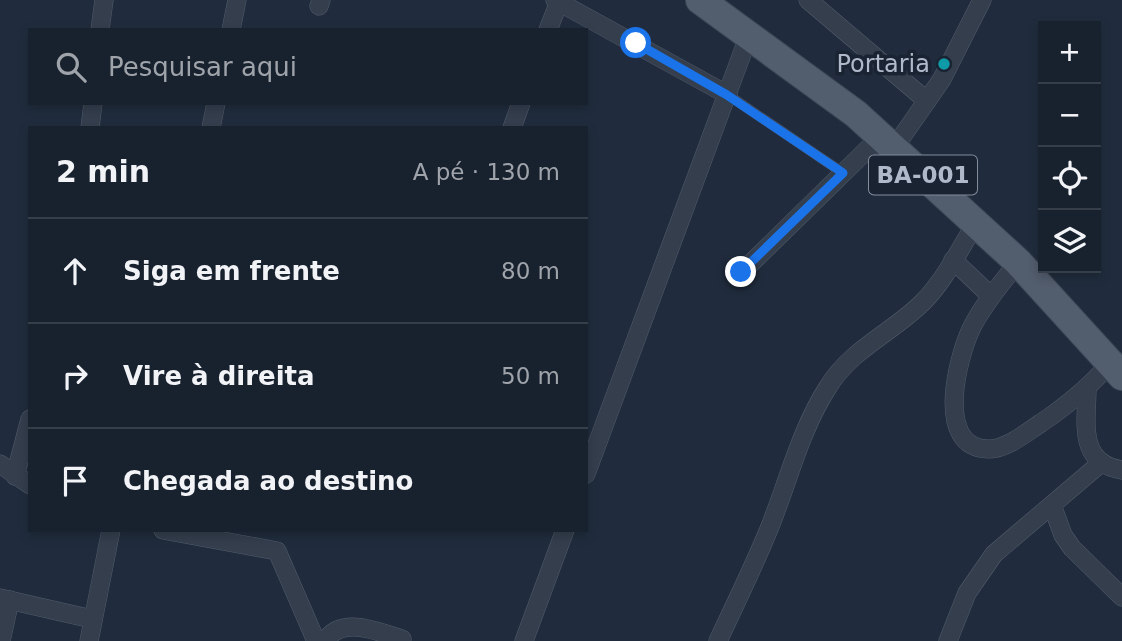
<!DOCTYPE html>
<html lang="pt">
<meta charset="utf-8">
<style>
:root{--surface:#18212e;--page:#252e3a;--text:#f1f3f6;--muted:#9fa3aa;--line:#363e4a}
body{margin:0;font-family:"DejaVu Sans",sans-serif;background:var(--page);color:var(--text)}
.controls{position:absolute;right:21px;top:21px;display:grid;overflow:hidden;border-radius:0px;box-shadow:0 4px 10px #0003}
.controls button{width:63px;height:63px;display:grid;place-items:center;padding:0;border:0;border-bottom:2px solid var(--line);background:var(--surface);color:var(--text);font:35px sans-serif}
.stop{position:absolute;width:21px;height:21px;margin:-16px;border:5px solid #1a73e8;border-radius:50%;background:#fff}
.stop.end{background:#1a73e8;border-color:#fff;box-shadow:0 2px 7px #0008}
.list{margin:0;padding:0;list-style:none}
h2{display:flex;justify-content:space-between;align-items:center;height:91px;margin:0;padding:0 28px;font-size:30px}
h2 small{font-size:23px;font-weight:400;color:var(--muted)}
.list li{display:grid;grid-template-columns:46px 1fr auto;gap:21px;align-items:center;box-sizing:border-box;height:105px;padding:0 28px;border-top:2px solid var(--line)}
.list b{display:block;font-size:26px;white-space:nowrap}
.list em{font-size:23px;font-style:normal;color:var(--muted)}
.icon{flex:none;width:38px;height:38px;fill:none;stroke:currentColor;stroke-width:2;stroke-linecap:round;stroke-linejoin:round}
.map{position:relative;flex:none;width:1122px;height:641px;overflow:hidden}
.search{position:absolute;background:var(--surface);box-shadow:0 4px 10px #0003;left:28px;top:28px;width:560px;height:77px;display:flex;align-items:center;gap:18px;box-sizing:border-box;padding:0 24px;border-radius:0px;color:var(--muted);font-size:26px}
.panel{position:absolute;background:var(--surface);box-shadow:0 4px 10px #0003;left:28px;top:126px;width:560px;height:406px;border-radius:0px}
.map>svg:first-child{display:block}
</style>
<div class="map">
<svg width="1122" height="641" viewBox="0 0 1122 641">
<rect width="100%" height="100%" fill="#202c3d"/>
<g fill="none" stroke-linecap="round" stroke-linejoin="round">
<g stroke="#525c6b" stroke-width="10">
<polyline id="service" points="728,95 843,173"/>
</g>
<g stroke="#525c6b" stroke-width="19">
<g id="minor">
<polyline points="555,0 728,95"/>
<polyline points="808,0 927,101"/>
<polyline points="319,6 321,0"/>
<polyline points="100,30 104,0"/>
<polyline points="231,30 237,0"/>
<polyline points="548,30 559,2"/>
<polyline points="90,128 93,103"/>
<polyline points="211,128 216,103"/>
<polyline points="512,128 521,103"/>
<polyline points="894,148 942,79 982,0"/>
<polyline points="953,260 991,296"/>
<path d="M1018 262C1002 283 984 303 972 327 958 355 933 449 989 449 1007 449 1027 432 1041 423 1066 406 1090 387 1109 364"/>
<polyline points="741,273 880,137"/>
<path d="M1087 388C1087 422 1077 463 1122 470"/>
<polyline points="0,464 30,485"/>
<polyline points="586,474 749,35"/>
<polyline points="15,476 30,419"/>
<polyline points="1052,505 1063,535 1072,548 1122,597"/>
<polyline points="163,530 277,551 316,641"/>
<polyline points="0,598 92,619"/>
<polyline points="1,641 10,600"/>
<polyline points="89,641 111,530"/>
<path d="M325 641C342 615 379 632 402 639"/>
<polyline points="524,641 565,530"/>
<path d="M718 641C736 602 755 564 771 524 789 478 801 429 828 387 851 349 892 333 923 302 945 280 959 250 976 223"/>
<polyline points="948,641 967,593 994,554 1101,463"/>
</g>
</g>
<g stroke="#3d4756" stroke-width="30">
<polyline id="primary" points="700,0 856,114 1018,262 1122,376"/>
</g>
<use href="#service" stroke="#343e4d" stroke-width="9"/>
<use href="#minor" stroke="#343e4d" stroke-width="18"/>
<use href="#primary" stroke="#525d6d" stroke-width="28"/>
</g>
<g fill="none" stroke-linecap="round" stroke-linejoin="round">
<polyline stroke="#1a73e8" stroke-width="9" points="636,43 727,95 843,173 741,272"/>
</g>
<circle fill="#0f9aa8" stroke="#1a2332" stroke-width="2.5" cx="944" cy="64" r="7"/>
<g text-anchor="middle" stroke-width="7" stroke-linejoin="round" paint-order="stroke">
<rect fill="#1a2332" stroke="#828c9c" stroke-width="2" x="869" y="155.5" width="108" height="39" rx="5"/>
<g font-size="23" font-weight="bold" fill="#afb9c9">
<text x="923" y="183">BA-001</text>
</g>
<g font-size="24" fill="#afb9c9" stroke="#1a2332" text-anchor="end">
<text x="930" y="72">Portaria</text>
</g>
</g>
</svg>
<div class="controls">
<button>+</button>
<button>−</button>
<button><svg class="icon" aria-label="locate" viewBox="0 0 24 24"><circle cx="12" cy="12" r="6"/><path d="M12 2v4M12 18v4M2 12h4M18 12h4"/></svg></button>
<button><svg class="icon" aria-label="layers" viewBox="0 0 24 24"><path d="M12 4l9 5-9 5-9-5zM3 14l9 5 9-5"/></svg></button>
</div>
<div class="stop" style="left:636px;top:43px"></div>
<div class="stop end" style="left:741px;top:272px"></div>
<div class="search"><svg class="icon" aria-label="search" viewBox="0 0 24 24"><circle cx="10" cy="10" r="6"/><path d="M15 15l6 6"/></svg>Pesquisar aqui</div>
<section class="panel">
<h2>2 min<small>A pé · 130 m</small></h2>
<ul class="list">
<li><svg class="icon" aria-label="ahead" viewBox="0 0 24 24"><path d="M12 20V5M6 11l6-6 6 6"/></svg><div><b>Siga em frente</b></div><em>80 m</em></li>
<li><svg class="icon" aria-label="right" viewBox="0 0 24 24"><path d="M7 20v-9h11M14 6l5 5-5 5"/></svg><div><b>Vire à direita</b></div><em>50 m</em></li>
<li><svg class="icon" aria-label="arrive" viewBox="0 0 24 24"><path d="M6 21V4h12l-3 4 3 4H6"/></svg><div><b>Chegada ao destino</b></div></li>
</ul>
</section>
</div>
